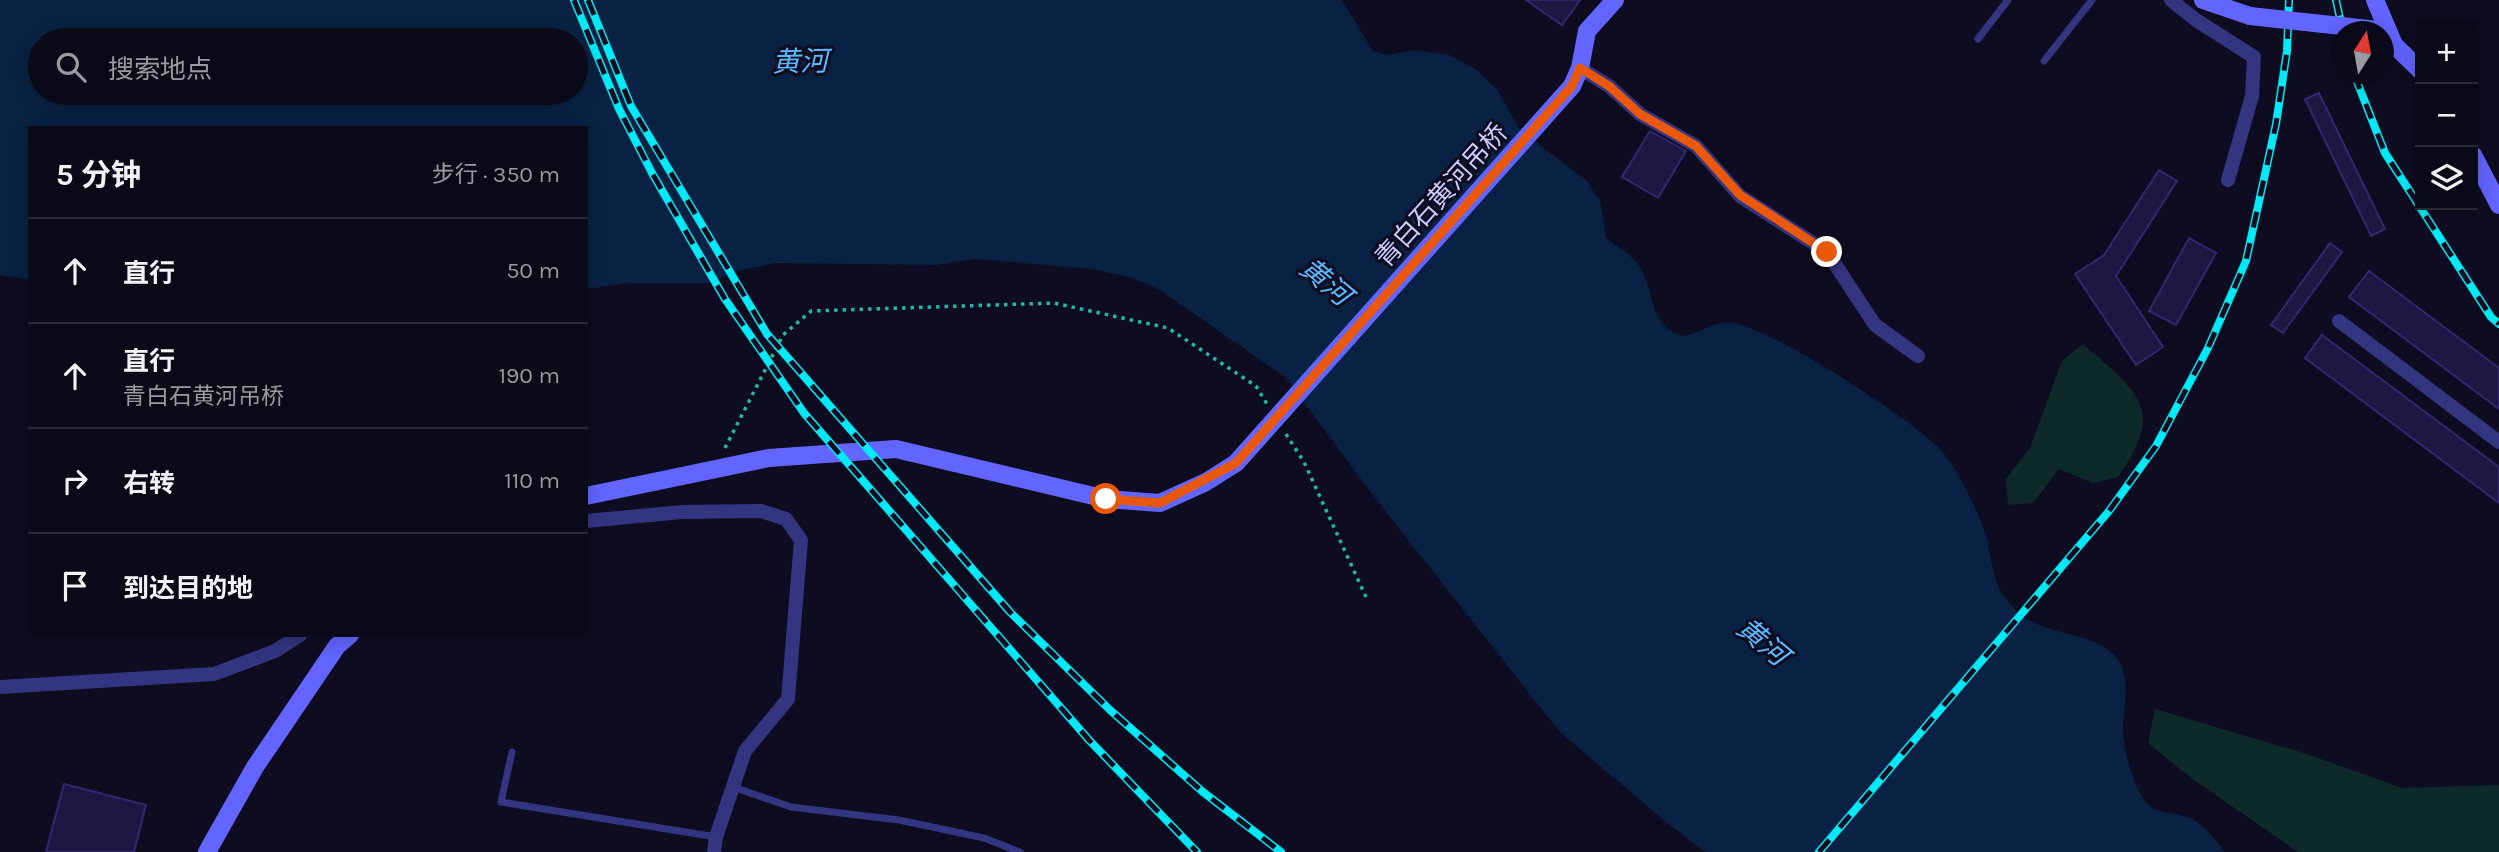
<!DOCTYPE html>
<html lang="zh">
<meta charset="utf-8">
<style>
:root{--surface:#0a0918;--page:#181725;--text:#f1f3f6;--muted:#999aa2;--line:#2a2a37}
body{margin:0;font-family:Karla,"Noto Sans SC",sans-serif;background:var(--page);color:var(--text)}
.controls{position:absolute;right:21px;top:21px;display:grid;overflow:hidden;border-radius:0px;box-shadow:0 4px 18px #0003}
.controls button{width:63px;height:63px;display:grid;place-items:center;padding:0;border:0;border-bottom:2px solid var(--line);background:var(--surface);color:var(--text);font:35px sans-serif}
.compass{position:absolute;left:2331px;top:21px;width:63px;height:63px;border-radius:50%;background:var(--surface);box-shadow:0 4px 18px #0003;rotate:11deg}
.stop{position:absolute;width:21px;height:21px;margin:-16px;border:5px solid #ea580c;border-radius:50%;background:#fff}
.stop.end{background:#ea580c;border-color:#fff;box-shadow:0 2px 7px #0008}
.list{margin:0;padding:0;list-style:none}
h2{display:flex;justify-content:space-between;align-items:center;height:91px;margin:0;padding:0 28px;font-size:30px}
h2 small{font-size:23px;font-weight:400;color:var(--muted)}
.list li{display:grid;grid-template-columns:46px 1fr auto;gap:21px;align-items:center;box-sizing:border-box;height:105px;padding:0 28px;border-top:2px solid var(--line)}
.list b{display:block;font-size:26px;white-space:nowrap}
.list p{margin:0;font-size:23px;white-space:nowrap;color:var(--muted)}
.list em{font-size:23px;font-style:normal;color:var(--muted)}
.icon{flex:none;width:38px;height:38px;fill:none;stroke:currentColor;stroke-width:2;stroke-linecap:round;stroke-linejoin:round}
.map{position:relative;flex:none;width:2499px;height:852px;overflow:hidden}
.search{position:absolute;background:var(--surface);box-shadow:0 4px 18px #0003;left:28px;top:28px;width:560px;height:77px;display:flex;align-items:center;gap:18px;box-sizing:border-box;padding:0 24px;border-radius:38px;color:var(--muted);font-size:26px}
.panel{position:absolute;background:var(--surface);box-shadow:0 4px 18px #0003;left:28px;top:126px;width:560px;height:511px;border-radius:0px}
.map>svg:first-child{display:block}
</style>
<div class="map">
<svg width="2499" height="852" viewBox="0 0 2499 852">
<rect width="100%" height="100%" fill="#0e0c20"/>
<g fill="#0e2a28">
<path d="M2083 344C2137 392 2167 408 2118 477L2093 483 2059 469 2033 503 2008 505 2006 479 2030 448 2062 361Z"/>
<polygon points="2155,709 2307,754 2402,788 2499,785 2499,852 2298,852 2191,778 2148,743"/>
</g>
<path fill="#092142" fill-rule="evenodd" d="M0 0H1342L1373 51 1387 55 1415 50 1449 55 1475 69 1497 89 1520 130 1586 180 1600 201 1606 237C1618 250 1632 253 1641 269 1654 291 1649 324 1679 335 1691 340 1712 319 1734 323 1778 332 1908 417 1941 450 1957 468 1981 516 1987 539 1991 557 1993 580 2003 595 2034 643 2086 624 2116 657 2132 676 2123 708 2123 730 2124 752 2132 781 2144 800 2154 816 2177 811 2192 819 2206 826 2215 840 2225 852H1706L1667 823 1559 731 1375 498 1285 377 1160 290 1130 277 1092 269 975 259 937 265 776 263 737 271 708 283H629L586 289V128H30V280L0 275ZM40 40H576V93H40Z"/>
<g fill="#1d1742" stroke="#32286f" stroke-width="2">
<polygon points="1526,0 1580,0 1562,25"/>
<polygon points="2319,93 2385,229 2371,236 2305,99"/>
<polygon points="1650,131 1686,151 1658,198 1622,177"/>
<polygon points="2159,170 2177,181 2116,276 2163,347 2136,365 2075,274 2104,255"/>
<polygon points="2189,238 2216,253 2176,325 2149,311"/>
<polygon points="2330,243 2342,252 2283,333 2271,325"/>
<polygon points="2369,271 2499,368 2499,409 2349,297"/>
<polygon points="2322,335 2499,467 2499,503 2305,358"/>
<polygon points="64,784 146,805 134,852 46,852"/>
</g>
<g fill="none" stroke-linecap="round" stroke-linejoin="round">
<g stroke="#27b6a6" stroke-width="3.5" stroke-dasharray="3.5 5" stroke-linecap="butt">
<polyline points="1286,434 1304,462 1366,597"/>
<polyline points="725,448 783,335 811,311 1054,303 1168,328 1256,386 1267,404"/>
</g>
<g stroke="#343581" stroke-width="7">
<polyline points="1978,39 2008,0"/>
<polyline points="2044,61 2092,0"/>
<polyline points="512,752 501,802 716,837"/>
<polyline points="733,787 791,807 899,820 984,838 1020,852"/>
</g>
<g stroke="#343581" stroke-width="14">
<polyline points="2171,0 2196,20 2254,57 2252,96 2228,180"/>
<polyline points="1580,68 1609,86 1640,114 1696,146 1740,196 1827,252 1875,325 1918,356"/>
<polyline points="2339,321 2499,442"/>
<polyline points="586,521 682,512 761,511 786,519 801,540 788,699 745,751 716,837 714,852"/>
<polyline points="0,687 214,674 275,651 300,635"/>
</g>
<g stroke="#6265ff" stroke-width="18">
<polyline points="2203,0 2250,16"/>
<polyline points="2375,0 2395,47"/>
<polyline points="2389,40 2420,70"/>
<polyline points="1572,86 1580,68 1587,31 1615,0"/>
<polyline points="2473,155 2499,205"/>
<polyline points="586,496 769,458 896,449 1106,499 1160,503 1206,482 1236,463"/>
<polyline points="207,852 255,767 337,646 350,635"/>
</g>
<g stroke="#00e9f6" stroke-width="8">
<g id="rail">
<polyline points="574,0 619,109 652,173 725,299 804,413 1089,740 1197,852"/>
<polyline points="588,0 631,106 767,334 1010,612 1110,710 1203,792 1281,852"/>
<polyline points="2336,0 2343,32"/>
<polyline points="2354,74 2385,153 2491,317 2499,324"/>
<polyline points="1819,852 2109,511 2156,446 2208,348 2246,261 2276,124 2287,51 2289,0"/>
</g>
</g>
<use href="#rail" stroke="#0e0c20" stroke-width="5" stroke-dasharray="16" stroke-linecap="butt"/>
<g stroke="#6265ff" stroke-width="18">
<polyline points="2250,16 2378,30"/>
<polyline points="1236,463 1572,86"/>
</g>
</g>
<g fill="none" stroke-linecap="round" stroke-linejoin="round">
<polyline stroke="#ea580c" stroke-width="9" points="1106,499 1160,503 1236,463 1572,86 1580,68 1609,86 1640,114 1696,146 1740,195 1827,252"/>
</g>
<g text-anchor="middle" stroke-width="6" stroke-linejoin="round" paint-order="stroke">
<g font-size="26" fill="#cecbff" stroke="#0e0c20">
<text transform="translate(1441 195) rotate(-48)" y="9">青白石黄河吊桥</text>
</g>
<g font-size="28" font-style="italic" fill="#59baff" stroke="#0e0c20">
<text transform="translate(800 61) rotate(-1)" y="10">黄河</text>
<text transform="translate(1326 281) rotate(40)" y="10">黄河</text>
<text transform="translate(1763 641) rotate(40)" y="10">黄河</text>
</g>
</g>
</svg>
<div class="controls">
<button>+</button>
<button>−</button>
<button><svg class="icon" aria-label="layers" viewBox="0 0 24 24"><path d="M12 4l9 5-9 5-9-5zM3 14l9 5 9-5"/></svg></button>
</div>
<svg class="compass" viewBox="-18 -18 36 36"><path d="M0-13l5 13h-10z" fill="#e53935"/><path d="M0 13l5-13h-10z" fill="#999aa2"/></svg>
<div class="stop" style="left:1106px;top:499px"></div>
<div class="stop end" style="left:1827px;top:252px"></div>
<div class="search"><svg class="icon" aria-label="search" viewBox="0 0 24 24"><circle cx="10" cy="10" r="6"/><path d="M15 15l6 6"/></svg>搜索地点</div>
<section class="panel">
<h2>5 分钟<small>步行 · 350 m</small></h2>
<ul class="list">
<li><svg class="icon" aria-label="ahead" viewBox="0 0 24 24"><path d="M12 20V5M6 11l6-6 6 6"/></svg><div><b>直行</b></div><em>50 m</em></li>
<li><svg class="icon" aria-label="ahead" viewBox="0 0 24 24"><path d="M12 20V5M6 11l6-6 6 6"/></svg><div><b>直行</b><p>青白石黄河吊桥</p></div><em>190 m</em></li>
<li><svg class="icon" aria-label="right" viewBox="0 0 24 24"><path d="M7 20v-9h11M14 6l5 5-5 5"/></svg><div><b>右转</b></div><em>110 m</em></li>
<li><svg class="icon" aria-label="arrive" viewBox="0 0 24 24"><path d="M6 21V4h12l-3 4 3 4H6"/></svg><div><b>到达目的地</b></div></li>
</ul>
</section>
</div>
